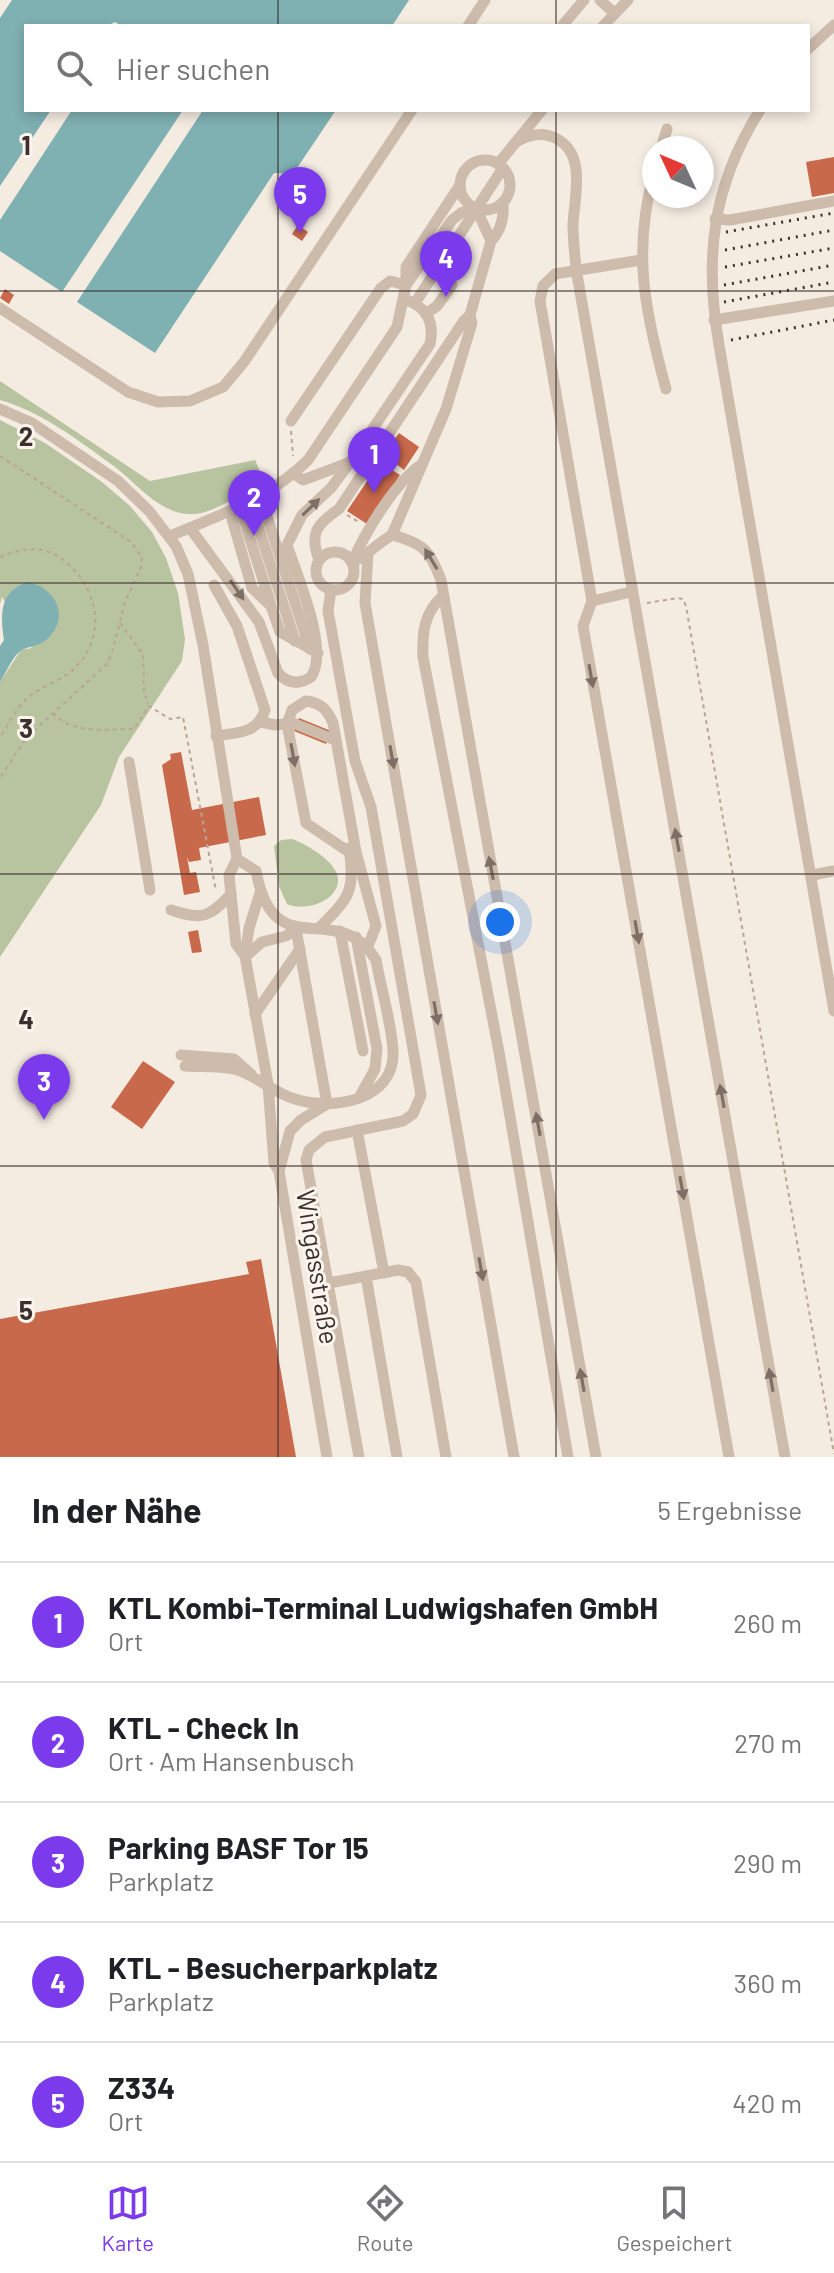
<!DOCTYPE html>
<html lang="de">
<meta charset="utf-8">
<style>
:root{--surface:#fff;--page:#f6f6f6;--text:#202124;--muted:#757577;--line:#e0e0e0;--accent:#7c3aed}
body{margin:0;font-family:Barlow,sans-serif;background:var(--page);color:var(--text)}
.compass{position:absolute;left:642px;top:136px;width:72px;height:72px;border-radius:50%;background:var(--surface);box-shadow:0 4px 12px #0003;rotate:314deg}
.you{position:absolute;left:500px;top:922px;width:28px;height:28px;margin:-20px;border:6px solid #fff;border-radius:50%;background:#1a73e8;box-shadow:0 0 0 12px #1a73e833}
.badge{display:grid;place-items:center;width:52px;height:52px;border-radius:50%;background:var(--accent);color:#fff;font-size:26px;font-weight:700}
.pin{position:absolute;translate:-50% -66px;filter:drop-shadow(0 2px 4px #0008)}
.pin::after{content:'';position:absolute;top:42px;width:28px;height:24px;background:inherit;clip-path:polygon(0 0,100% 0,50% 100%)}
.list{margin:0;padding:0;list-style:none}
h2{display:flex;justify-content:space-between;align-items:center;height:104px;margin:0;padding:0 32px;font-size:34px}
h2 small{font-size:26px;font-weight:400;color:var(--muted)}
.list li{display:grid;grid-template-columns:52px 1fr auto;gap:24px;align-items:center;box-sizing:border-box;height:120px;padding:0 32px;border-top:2px solid var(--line)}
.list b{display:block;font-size:30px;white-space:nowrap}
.list p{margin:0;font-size:26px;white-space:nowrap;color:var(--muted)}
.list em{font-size:26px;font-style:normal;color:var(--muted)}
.icon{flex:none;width:44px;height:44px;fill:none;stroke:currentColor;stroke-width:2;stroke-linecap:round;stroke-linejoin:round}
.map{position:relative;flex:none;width:834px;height:1457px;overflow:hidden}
.search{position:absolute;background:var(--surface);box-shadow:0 4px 12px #0003;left:24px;right:24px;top:24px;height:88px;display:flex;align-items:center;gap:20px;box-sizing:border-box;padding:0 28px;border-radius:0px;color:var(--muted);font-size:30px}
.sheet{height:704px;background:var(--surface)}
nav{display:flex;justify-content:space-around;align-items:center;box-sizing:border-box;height:112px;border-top:2px solid var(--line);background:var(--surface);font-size:22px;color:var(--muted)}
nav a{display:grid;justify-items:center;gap:4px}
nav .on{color:var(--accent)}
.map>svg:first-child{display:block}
</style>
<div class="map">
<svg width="834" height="1457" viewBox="0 0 834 1457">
<rect width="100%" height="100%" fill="#f4ebe1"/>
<g fill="#b8c4a0">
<path d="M0 381 150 481 255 460 264 480C243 492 217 513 193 514 160 516 135 481 111 464 78 440 40 411 0 400Z"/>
<polygon points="0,420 45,443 102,482 130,506 152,532 166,558 178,593 185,639 182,661 119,757 101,805 0,957 0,682 21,650 32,648 2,597 0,604"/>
<path d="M292 839C306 844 338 862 338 880 338 902 303 912 287 904L279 886 274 846 281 840Z"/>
</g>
<g fill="#7fb0b2">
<polygon points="12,0 409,0 392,26 122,26 115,22 107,26 26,26 26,110 51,110 0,186 0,18"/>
<polygon points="72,110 183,110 62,292 0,251 0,220"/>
<polygon points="203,110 336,110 293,174 274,173 155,353 77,302"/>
<path d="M28 582C57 588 71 619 46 640 39 646 30 646 22 650 13 655 6 673 0 682V646L4 640C0 612 0 591 28 582Z"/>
</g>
<g fill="#c8694b">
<polygon points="834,157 834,193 812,197 806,162"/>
<polygon points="298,225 308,232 302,241 292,234"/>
<polygon points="5,289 14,295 9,304 0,298"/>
<polygon points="399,433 419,447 404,470 396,464 392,470 400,475 367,524 347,511 380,462 382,463 386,458 383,456"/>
<polygon points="299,718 331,731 326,744 294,731"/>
<polygon points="181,752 192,810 259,797 266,835 199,848 201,860 189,862 187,857 190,873 196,872 200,892 184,895 162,765 171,759 170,754"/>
<polygon points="198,930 202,952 192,953 188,932"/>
<polygon points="143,1061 175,1082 142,1129 111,1107"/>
<polygon points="261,1259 296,1457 0,1457 0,1319 249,1274 246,1262"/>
</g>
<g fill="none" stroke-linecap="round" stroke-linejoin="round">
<g stroke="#b9a596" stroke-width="2" stroke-dasharray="4 4" stroke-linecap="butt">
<polyline points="291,431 293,456"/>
<polyline points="0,456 131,542 142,557 141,567 125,602 112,653 106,665 26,738 0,778"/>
<polyline points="347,515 359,522"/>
<path d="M0 557C26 547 46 544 68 564 99 592 106 635 76 667 64 680 39 686 24 701 15 711 8 725 0 737"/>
<polyline points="647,603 678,598 683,599 686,606 834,1454"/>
<polyline points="120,623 143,654 144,691 148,704"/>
<path d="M53 713C73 735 105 729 134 729L149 706 170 719 183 717 216 891"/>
</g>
<g stroke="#cdbbac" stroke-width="11">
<polyline points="600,0 614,13"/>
<polyline points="468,26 485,0"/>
<polyline points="562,26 584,0"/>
<polyline points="603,26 628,0"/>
<polyline points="808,49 834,25"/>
<path d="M760 110C712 186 704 258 719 345L834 1011"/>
<path d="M516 142C529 135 542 131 557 139 587 155 574 198 573 225 573 240 575 255 576 269L785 1457"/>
<polyline points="661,148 667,129"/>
<circle cx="485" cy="185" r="25"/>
<polyline points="498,164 542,110"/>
<path d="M654 173C632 252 645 312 666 389"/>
<polyline points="715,219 730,220 834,201"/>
<polyline points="641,260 555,274 543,286 540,301 592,601 583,626 729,1457"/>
<polyline points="406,285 452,220 461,213 476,208 491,241"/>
<polyline points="415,303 503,168"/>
<polyline points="0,308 128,392 158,402 190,401 223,387 244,362 412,110"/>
<polyline points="427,313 437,306 452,285"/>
<polyline points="714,320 834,301"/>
<polyline points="0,409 32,423 118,481 149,511 176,546 188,574 203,645 237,859 229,875 236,944 245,956"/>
<polyline points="291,421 381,288 390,281 406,285"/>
<polyline points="294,474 303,480 351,462"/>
<polyline points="260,495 310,649"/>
<polyline points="250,501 295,641"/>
<polyline points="240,507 270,602"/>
<polyline points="230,512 252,588 271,606 280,632 318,653"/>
<path d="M190 528 259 622 278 673C288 684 299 685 311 677 330 650 297 576 287 545L302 515 331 488 351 461 430 344C435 321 426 306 404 299"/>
<path d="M392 535 446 409 472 323 470 315 491 241C501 231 504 217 503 203"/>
<path d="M170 536C218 516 270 498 308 460L397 327 406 285V267L460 185"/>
<circle cx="335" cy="571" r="19"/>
<polyline points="368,554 365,603 514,1457"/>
<path d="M319 560C309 533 317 524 339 509L463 322 470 315"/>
<path d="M352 563C367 555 377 544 392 535 423 543 430 550 441 580L596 1457"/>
<path d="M352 563C365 532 393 486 419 466"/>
<path d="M214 585 237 626 265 710C257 734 239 732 216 736"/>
<polyline points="331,590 328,611 355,761 371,807 421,1095 413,1114 403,1121 325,1137 309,1150 306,1160 359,1457"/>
<path d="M443 596C424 612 422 633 423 657L499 1052 568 1457"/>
<polyline points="592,601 631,592"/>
<polyline points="261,722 275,725 293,723 335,740"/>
<polyline points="129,762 150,890"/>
<path d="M349 852 306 823 287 724 292 710 306 701C321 703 327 709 333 723L356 852 376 926 368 946"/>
<polyline points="812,875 834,871"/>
<polyline points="260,893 249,928 245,956 268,1084 274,1163 279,1171"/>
<path d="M171 910C202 920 209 918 231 894"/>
<path d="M319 928C350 897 355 892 349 848"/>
<polyline points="296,929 327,1104"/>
<polyline points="340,931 363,1051"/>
<polyline points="356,937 377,1049 375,1069 359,1098"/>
<polyline points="246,956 262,942 286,936 296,929"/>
<polyline points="255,1014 300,949"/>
<polyline points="181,1055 234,1059 251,1074"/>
<path d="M185 1066C201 1067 218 1066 234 1069 257 1075 273 1093 295 1099 332 1111 396 1101 393 1050 391 1020 381 989 376 960 338 896 274 969 256 871L237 859"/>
<polyline points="357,1130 384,1273"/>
<polyline points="366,1276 397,1457"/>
<polyline points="329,1283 398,1270 408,1272 416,1282 446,1457"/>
<polyline points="327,1457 279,1171 290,1131 301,1120 327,1104"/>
</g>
<g stroke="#3b302b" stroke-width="3" stroke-dasharray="2 6" stroke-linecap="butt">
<polyline points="726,232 834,213"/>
<polyline points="725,250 834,230"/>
<polyline points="725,267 834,248"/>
<polyline points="724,285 834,265"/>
<polyline points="724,302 834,282"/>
<polyline points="731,340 834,320"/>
</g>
</g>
<defs><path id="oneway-solid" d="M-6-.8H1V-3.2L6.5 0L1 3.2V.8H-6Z" transform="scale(2)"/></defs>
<g fill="#7d6f65">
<use href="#oneway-solid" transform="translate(311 507) rotate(-44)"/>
<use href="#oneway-solid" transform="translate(431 559) rotate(-121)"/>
<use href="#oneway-solid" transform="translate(237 590) rotate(55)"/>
<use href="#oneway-solid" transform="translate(591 676) rotate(80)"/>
<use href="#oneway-solid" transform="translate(293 755) rotate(80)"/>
<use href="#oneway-solid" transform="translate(392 757) rotate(80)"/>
<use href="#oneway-solid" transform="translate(677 840) rotate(-100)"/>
<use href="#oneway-solid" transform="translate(491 868) rotate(-101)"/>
<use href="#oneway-solid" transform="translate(637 932) rotate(80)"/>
<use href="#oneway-solid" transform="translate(436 1013) rotate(80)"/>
<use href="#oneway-solid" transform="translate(722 1096) rotate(-100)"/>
<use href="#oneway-solid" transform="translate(538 1124) rotate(-100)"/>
<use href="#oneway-solid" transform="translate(682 1188) rotate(80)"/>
<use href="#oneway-solid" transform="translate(481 1269) rotate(80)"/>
<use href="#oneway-solid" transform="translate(582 1380) rotate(-100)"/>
<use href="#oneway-solid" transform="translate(771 1380) rotate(-100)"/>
</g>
<path fill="none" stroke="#3b302b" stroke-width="2" stroke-opacity="0.55" d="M278 0V26M556 0V26M278 110V1457M556 110V1457M0 291H834M0 583H834M0 874H834M0 1166H834"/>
<g text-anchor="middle" stroke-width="6" stroke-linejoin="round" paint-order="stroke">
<g font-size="26" fill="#3b302b" stroke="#fbf5ee">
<text transform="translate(317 1267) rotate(81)" y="9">Wingasstraße</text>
</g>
</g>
<g font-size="26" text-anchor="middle" font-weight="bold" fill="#3b302b" stroke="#fbf5ee" stroke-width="6" stroke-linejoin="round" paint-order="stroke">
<text x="26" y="155">1</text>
<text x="26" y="446">2</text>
<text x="26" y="738">3</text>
<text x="26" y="1029">4</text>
<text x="26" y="1320">5</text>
</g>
</svg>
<svg class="compass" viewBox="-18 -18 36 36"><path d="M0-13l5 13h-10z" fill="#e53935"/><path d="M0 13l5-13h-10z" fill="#757577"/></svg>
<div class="you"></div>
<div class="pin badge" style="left:374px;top:493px">1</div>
<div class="pin badge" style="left:254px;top:536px">2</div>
<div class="pin badge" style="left:44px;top:1120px">3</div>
<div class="pin badge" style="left:446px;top:297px">4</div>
<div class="pin badge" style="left:300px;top:233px">5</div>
<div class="search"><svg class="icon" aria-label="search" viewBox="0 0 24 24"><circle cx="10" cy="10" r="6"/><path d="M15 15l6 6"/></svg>Hier suchen</div>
</div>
<section class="sheet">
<h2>In der Nähe<small>5 Ergebnisse</small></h2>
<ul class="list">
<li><span class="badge">1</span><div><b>KTL Kombi-Terminal Ludwigshafen GmbH</b><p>Ort</p></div><em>260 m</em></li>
<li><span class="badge">2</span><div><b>KTL - Check In</b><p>Ort · Am Hansenbusch</p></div><em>270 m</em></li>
<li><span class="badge">3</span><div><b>Parking BASF Tor 15</b><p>Parkplatz</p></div><em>290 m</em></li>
<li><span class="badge">4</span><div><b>KTL - Besucherparkplatz</b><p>Parkplatz</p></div><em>360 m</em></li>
<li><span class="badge">5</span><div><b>Z334</b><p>Ort</p></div><em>420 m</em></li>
</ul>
</section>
<nav>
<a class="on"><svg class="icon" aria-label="map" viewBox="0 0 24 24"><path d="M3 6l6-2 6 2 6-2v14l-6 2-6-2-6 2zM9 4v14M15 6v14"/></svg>Karte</a>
<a><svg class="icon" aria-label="directions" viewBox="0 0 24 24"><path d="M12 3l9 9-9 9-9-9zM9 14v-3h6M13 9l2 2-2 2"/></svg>Route</a>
<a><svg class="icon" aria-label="saved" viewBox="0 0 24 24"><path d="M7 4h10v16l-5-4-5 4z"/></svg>Gespeichert</a>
</nav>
